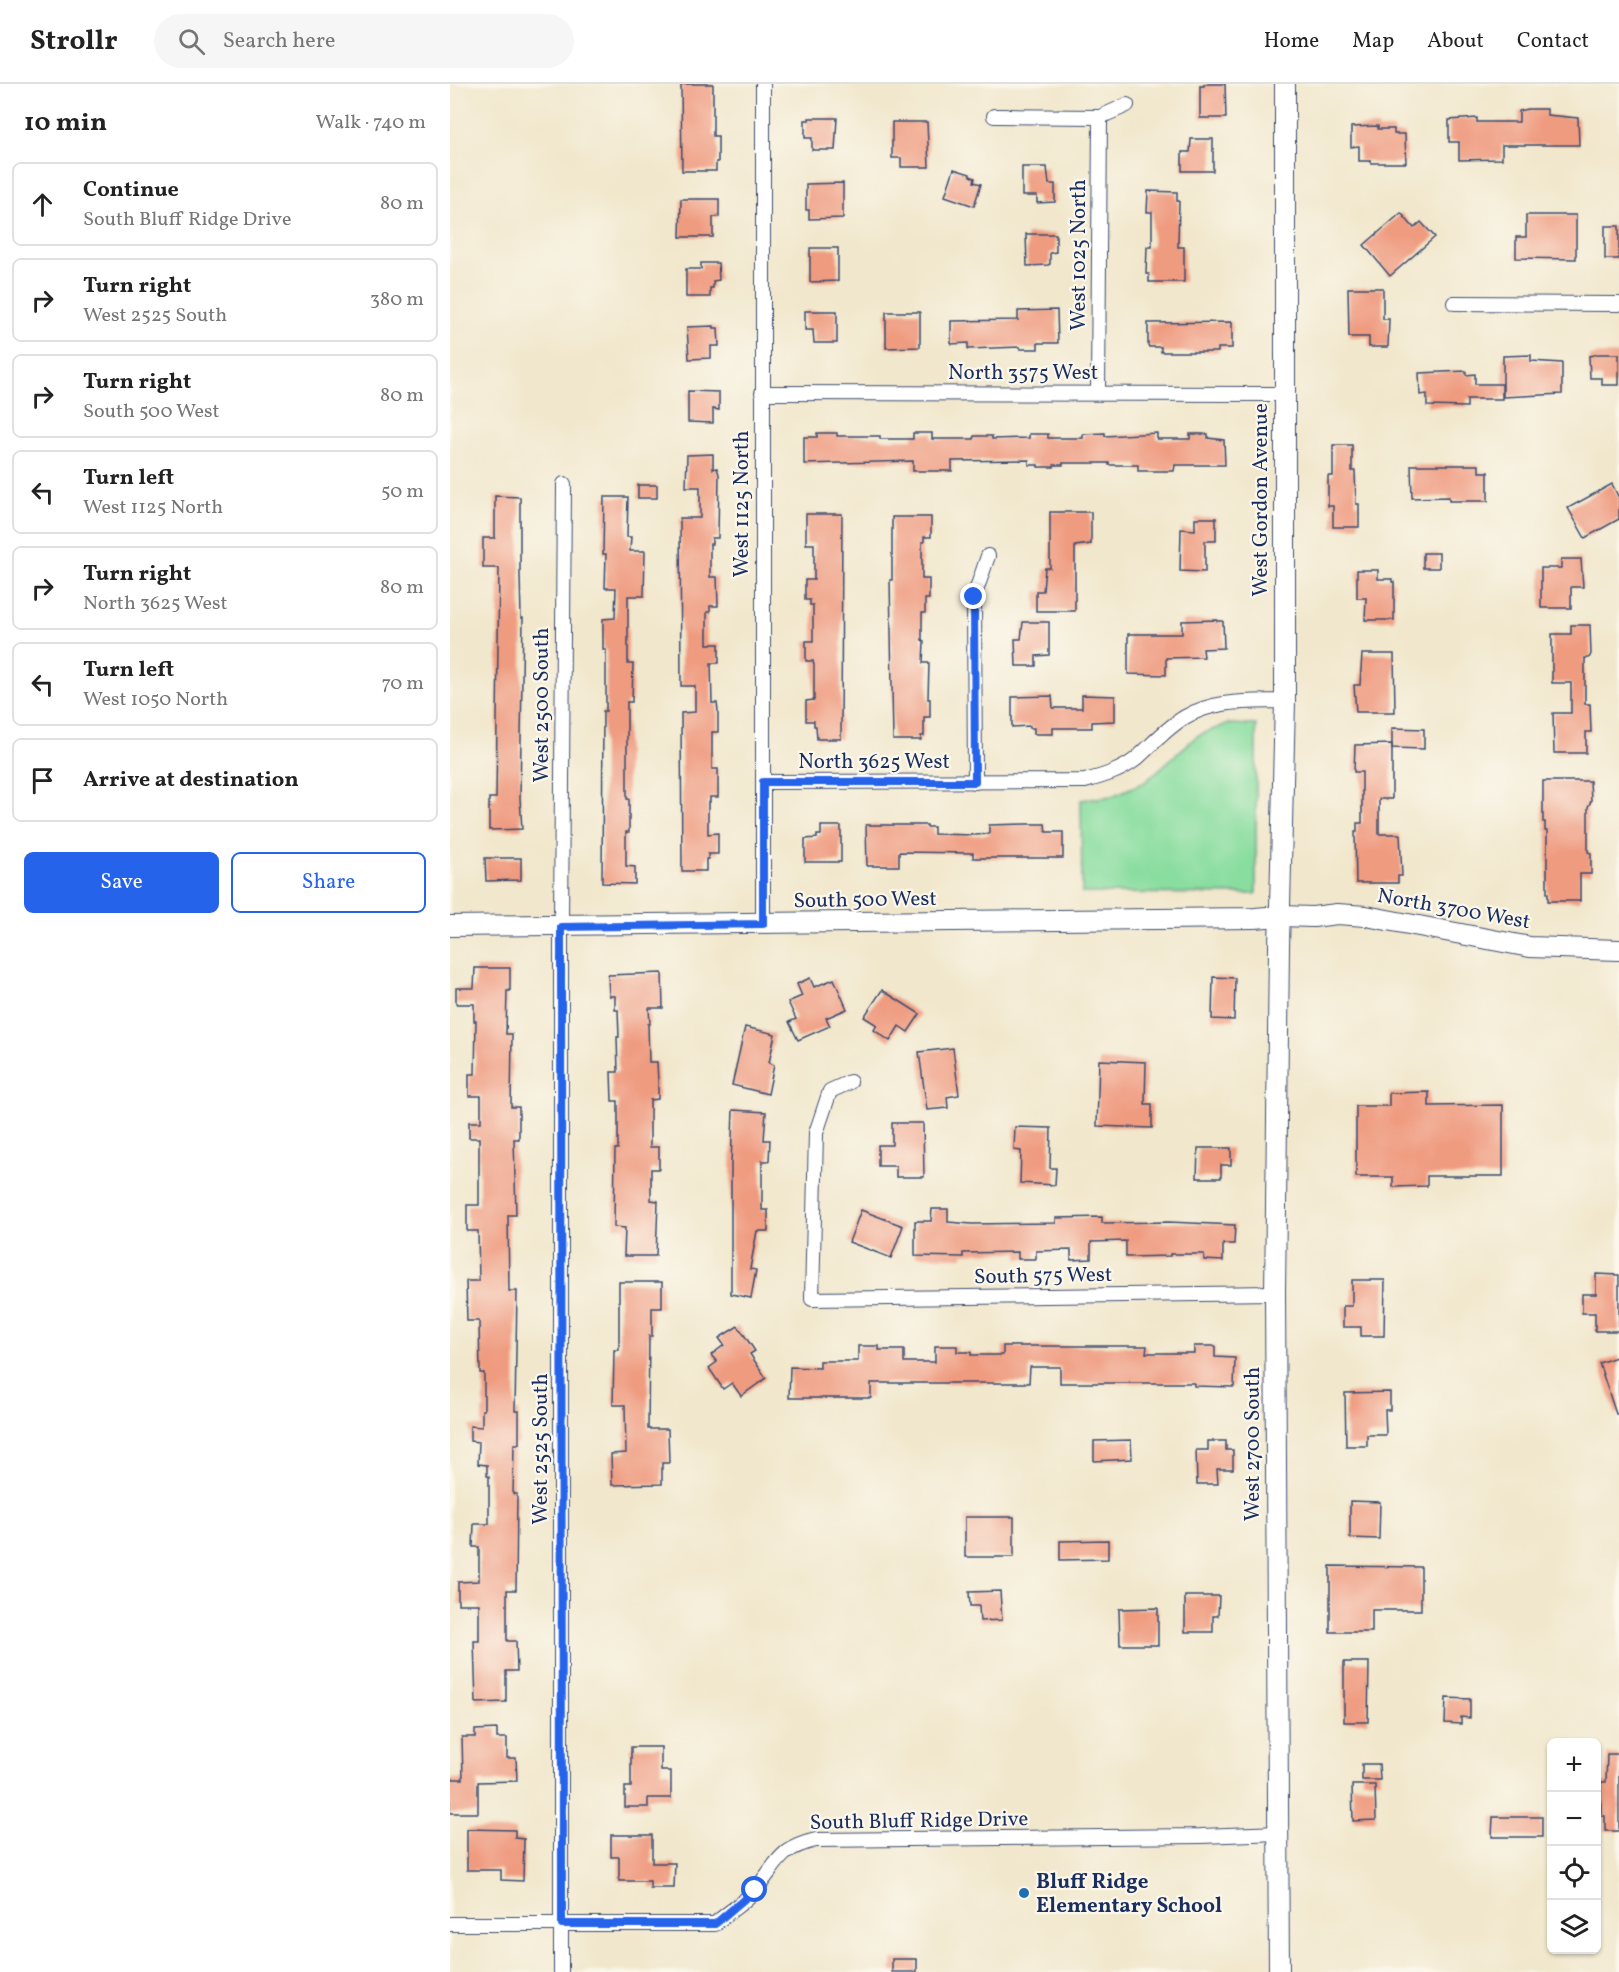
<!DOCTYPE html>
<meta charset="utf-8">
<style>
:root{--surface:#fff;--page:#f6f6f6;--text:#222;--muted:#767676;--line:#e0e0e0;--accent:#2563eb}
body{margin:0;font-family:Vollkorn,serif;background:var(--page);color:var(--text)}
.controls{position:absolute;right:18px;bottom:18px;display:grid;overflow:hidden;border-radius:9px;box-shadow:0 2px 4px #0004}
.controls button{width:54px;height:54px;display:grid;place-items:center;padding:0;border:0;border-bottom:2px solid var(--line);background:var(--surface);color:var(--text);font:30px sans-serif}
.stop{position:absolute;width:18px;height:18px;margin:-14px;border:4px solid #2563eb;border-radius:50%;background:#fff}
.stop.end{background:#2563eb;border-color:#fff;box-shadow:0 2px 6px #0008}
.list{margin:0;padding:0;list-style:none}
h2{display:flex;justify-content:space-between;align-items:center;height:78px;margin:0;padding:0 24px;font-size:26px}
h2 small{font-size:20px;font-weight:400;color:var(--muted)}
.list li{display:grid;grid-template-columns:39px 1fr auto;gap:18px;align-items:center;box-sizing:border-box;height:84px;margin:0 12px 12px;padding:0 12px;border:2px solid var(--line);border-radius:9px}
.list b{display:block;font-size:22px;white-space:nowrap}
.list p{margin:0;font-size:20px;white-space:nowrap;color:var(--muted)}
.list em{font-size:20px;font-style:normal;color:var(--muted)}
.actions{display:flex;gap:12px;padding:18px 24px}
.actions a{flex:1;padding:14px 0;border:2px solid var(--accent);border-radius:9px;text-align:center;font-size:21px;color:var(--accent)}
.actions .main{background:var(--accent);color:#fff}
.icon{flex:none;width:33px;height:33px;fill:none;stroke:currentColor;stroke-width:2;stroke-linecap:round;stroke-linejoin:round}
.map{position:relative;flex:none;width:1169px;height:1888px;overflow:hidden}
header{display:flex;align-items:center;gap:36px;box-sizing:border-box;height:84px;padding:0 30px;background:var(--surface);border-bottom:2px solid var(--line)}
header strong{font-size:28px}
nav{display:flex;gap:33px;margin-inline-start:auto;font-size:21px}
.search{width:420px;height:54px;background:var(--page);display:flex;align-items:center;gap:15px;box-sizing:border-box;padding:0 21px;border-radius:33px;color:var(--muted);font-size:22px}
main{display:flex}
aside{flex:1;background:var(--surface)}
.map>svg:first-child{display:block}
</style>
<header>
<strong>Strollr</strong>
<div class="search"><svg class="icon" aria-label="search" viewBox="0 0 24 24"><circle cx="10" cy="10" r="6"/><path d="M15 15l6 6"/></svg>Search here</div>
<nav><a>Home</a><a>Map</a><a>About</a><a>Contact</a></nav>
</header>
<main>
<aside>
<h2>10 min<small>Walk · 740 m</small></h2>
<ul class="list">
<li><svg class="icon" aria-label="ahead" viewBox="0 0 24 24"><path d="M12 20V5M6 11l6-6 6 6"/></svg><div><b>Continue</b><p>South Bluff Ridge Drive</p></div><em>80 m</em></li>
<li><svg class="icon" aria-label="right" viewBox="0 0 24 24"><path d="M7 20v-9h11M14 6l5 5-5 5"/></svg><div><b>Turn right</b><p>West 2525 South</p></div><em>380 m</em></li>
<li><svg class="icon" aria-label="right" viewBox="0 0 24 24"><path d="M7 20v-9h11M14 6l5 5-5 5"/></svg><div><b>Turn right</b><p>South 500 West</p></div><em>80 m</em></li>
<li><svg class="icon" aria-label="left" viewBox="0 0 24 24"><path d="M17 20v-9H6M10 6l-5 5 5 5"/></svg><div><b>Turn left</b><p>West 1125 North</p></div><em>50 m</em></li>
<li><svg class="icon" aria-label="right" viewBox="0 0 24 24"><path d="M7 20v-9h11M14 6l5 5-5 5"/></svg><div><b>Turn right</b><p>North 3625 West</p></div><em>80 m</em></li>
<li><svg class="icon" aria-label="left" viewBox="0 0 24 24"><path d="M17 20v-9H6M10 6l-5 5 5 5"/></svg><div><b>Turn left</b><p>West 1050 North</p></div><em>70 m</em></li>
<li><svg class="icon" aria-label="arrive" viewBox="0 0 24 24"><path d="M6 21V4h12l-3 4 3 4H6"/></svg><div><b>Arrive at destination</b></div></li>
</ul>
<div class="actions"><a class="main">Save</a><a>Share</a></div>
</aside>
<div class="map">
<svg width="1169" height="1888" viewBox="0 0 1169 1888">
<rect width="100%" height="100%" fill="#fbf7ec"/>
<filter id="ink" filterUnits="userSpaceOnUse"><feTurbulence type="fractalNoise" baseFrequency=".0167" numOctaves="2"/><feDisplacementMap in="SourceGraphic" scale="12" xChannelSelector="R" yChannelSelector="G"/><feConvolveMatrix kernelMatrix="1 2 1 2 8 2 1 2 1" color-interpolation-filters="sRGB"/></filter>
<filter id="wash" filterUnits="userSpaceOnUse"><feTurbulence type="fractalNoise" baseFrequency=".008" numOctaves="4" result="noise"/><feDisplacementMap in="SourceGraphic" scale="24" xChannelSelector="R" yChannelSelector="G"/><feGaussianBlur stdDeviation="1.35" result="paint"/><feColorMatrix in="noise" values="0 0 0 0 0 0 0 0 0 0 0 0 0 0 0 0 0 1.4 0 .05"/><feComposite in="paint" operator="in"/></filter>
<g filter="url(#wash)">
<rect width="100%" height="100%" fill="#f1e7cc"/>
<polygon fill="#88dd9f" stroke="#52867e" stroke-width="1.5" points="777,640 806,641 806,810 632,809 631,716 662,712 695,698 747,652"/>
<g id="blocks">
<g fill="#ef9b80">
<polygon points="231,0 263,0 263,52 268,52 268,78 266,78 266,87 232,87"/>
<polygon points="754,0 775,0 776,34 750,34 750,2 754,2"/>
<polygon points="1078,25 1097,25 1097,31 1128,34 1129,61 1052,61 1052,75 1009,76 1009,58 999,58 999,36 1027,34 1027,38 1069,38 1069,27"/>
<polygon points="359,34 387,34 385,66 362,66 362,54 355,54 355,36 359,36"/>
<polygon points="442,38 477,38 479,83 451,83 451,74 442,74"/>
<polygon points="928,42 928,45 944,45 944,50 955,50 956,79 921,79 921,77 909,77 909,62 901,63 901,43"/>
<polygon points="741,55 763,55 763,87 732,87 732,68 740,68"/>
<polygon points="572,83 597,83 599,100 605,100 605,118 587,119 587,112 572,112"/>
<polygon points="504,85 520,90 520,92 525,94 524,98 531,100 524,122 495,112"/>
<polygon points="393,99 393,134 359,135 359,126 356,126 356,100"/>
<polygon points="698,107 727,108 727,117 729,117 728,163 734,163 734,198 699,198 699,190 696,190 697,163 702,163 702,128 697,128"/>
<polygon points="231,115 269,115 269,133 263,133 263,153 230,153"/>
<polygon points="951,129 964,144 971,138 985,153 940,192 914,161"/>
<polygon points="1076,131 1126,131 1126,175 1066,174 1066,153 1076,153"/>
<rect x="1155" y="142" width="14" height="33"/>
<polygon points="576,150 606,150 606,168 600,169 600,180 598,181 577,182"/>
<polygon points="360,164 388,164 388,197 360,198"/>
<polygon points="251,179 268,179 269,196 263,197 263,204 260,204 260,213 236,213 236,185 251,185"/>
<polygon points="898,204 933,204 933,235 939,235 938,263 919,263 919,253 899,253"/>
<polygon points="607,226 608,259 588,259 588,265 570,265 570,263 518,265 518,259 501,260 501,237 568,236 568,227"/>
<polygon points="355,227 387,227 387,259 364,259 363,246 355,246"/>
<polygon points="436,228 470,228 470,263 436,264"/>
<polygon points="782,238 782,264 768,264 768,268 711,268 711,263 699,263 698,261 698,239"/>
<polygon points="264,242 264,244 268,244 269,262 261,262 261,274 239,275 237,243"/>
<polygon points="1149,270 1169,270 1169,301 1152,301 1152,294 1140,294 1139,272"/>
<polygon points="1081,271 1081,277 1112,279 1112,310 1053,313 1053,272"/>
<polygon points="1016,287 1016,291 1025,290 1025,300 1052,300 1052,315 1017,315 1017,323 977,322 977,310 970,311 969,289"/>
<polygon points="238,307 269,308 269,326 263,325 263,339 238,338"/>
<polygon points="367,349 387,349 387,352 430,352 430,355 463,355 463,349 482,349 482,355 524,355 524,352 542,352 542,355 579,354 579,350 598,350 598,354 633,354 633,350 655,349 655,352 707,349 707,355 740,355 740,350 758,350 758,354 774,356 775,381 725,381 724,387 688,387 688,381 659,381 659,379 613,379 613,381 604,381 604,383 588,383 588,381 579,381 579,376 502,377 502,387 463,387 463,377 354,380 354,353 367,353"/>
<polygon points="883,361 902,361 902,387 905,387 906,420 909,420 909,443 883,443 883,422 878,422 878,392 883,392"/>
<polygon points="263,370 263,385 267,384 269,390 268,454 262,454 262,460 260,460 260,493 267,493 268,522 260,522 260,528 257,528 257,560 269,560 269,579 261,579 262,619 267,619 268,627 268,648 262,648 262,685 268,685 268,713 260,713 260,718 258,718 258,750 268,749 268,770 258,770 258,775 256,775 256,787 232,787 231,629 245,628 245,602 231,602 230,434 250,434 250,403 236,403 237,371"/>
<polygon points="961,381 1029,381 1029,388 1038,388 1038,417 999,417 999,413 962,414"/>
<polygon points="1162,400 1169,414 1169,435 1135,454 1118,424"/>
<rect x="188" y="401" width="19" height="13"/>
<polygon points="45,412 70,413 70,489 71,534 73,534 70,714 72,745 39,746 39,714 46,714 49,484 33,484 33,454 45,454"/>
<polygon points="154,413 178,413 177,453 181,453 180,467 195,467 194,512 178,512 178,580 183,580 182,618 177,618 177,715 179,715 179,748 176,748 176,782 185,783 185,800 152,799 153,627 156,627 156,566 153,566 153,535 165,534 166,504 155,504 156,470 153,470"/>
<polygon points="600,428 641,428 641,460 625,462 625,527 586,527 586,507 593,507 595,484 600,484"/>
<polygon points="356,430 392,430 391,655 367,655 366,642 364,642 364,637 356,637 356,617 364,616 364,581 363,577 356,577 356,557 363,557 363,521 360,521 360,516 355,516 355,496 364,496 364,460 356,460"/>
<polygon points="442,433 481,433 481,453 474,453 474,458 472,458 472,495 479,495 479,515 475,515 475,529 472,529 472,556 474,557 473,579 479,579 478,615 480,615 480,633 474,633 474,652 471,652 471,656 443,656 440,496 442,496"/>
<polygon points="745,434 766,434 766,457 755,457 755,488 730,487 731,445 745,446"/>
<rect x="973" y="469" width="16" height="15"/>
<polygon points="1111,475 1131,475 1133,503 1121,503 1121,524 1091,524 1091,484 1111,484"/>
<polygon points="907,486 928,486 928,495 942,495 942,498 944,498 944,536 915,536 916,514 907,514"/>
<polygon points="767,536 767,537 773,537 774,564 753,565 754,573 716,574 716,591 678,590 678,550 732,550 732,537"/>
<polygon points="573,538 599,538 599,571 586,572 586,582 566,582 565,555 571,555"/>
<polygon points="1121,541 1140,541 1141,570 1139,574 1135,574 1135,620 1140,620 1141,648 1136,648 1136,669 1104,669 1103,629 1121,629 1121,599 1102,599 1102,550 1121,550"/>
<polygon points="912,570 944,570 945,628 906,628 904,601 910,601"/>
<polygon points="632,611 665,612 665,637 642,638 642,644 603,644 603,650 584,650 584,644 580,644 580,642 562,643 562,613 602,612 603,624 632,624"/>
<polygon points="942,644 974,645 974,665 942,664"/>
<polygon points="942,660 942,715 929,715 929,750 950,750 952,792 948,792 948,799 906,799 905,748 907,748 907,739 912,739 912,688 904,688 905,661"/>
<polygon points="1093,697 1140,697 1141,717 1138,723 1138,768 1141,769 1141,790 1130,790 1130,817 1098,817 1098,809 1097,809 1097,747 1095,747 1095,738 1093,738"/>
<polygon points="576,740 595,740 596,748 613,748 613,774 523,774 523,769 449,768 449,782 417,782 416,741 477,741 477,743 484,743 484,750 526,751 539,750 539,741"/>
<polygon points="371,742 391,742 391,778 355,778 355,755 367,754 367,751 371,751"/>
<polygon points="35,774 71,774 71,796 36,797"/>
<polygon points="25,884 60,884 60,907 57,907 56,950 62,950 61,1023 69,1023 69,1055 64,1055 66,1131 58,1131 59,1207 67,1207 65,1327 69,1327 69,1360 64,1360 63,1410 67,1410 66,1506 57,1506 57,1557 66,1557 67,1587 56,1587 56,1618 26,1619 24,1557 29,1557 29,1520 8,1520 8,1498 29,1497 29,1463 23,1463 24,1440 39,1440 39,1392 37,1392 37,1381 28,1380 29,1358 20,1357 20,1342 32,1343 32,1326 34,1326 34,1289 30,1289 29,1237 17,1237 16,1197 29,1197 28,1147 17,1147 17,1121 29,1121 29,1054 19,1054 19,1038 31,1038 31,1012 19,1012 19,990 25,990 26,937 24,937 24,920 6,920 6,904 24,904"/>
<polygon points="212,889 213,924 199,924 200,940 198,940 199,978 207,978 208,999 208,1015 200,1016 200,1063 209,1063 209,1085 201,1085 201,1116 208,1117 206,1172 174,1172 175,1144 164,1143 165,1065 168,1065 168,1017 162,1017 161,988 168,988 167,953 169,953 168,926 165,926 165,912 159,912 158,891"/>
<polygon points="763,893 785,894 784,936 762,935"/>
<polygon points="360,894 364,903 384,895 397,925 376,934 380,942 348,956 339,938 346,935 338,918 352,912 347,900"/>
<polygon points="432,906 470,930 458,948 449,942 440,957 424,946 427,941 414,933"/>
<polygon points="295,943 325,950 319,979 324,981 318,1010 282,1001"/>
<polygon points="503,964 509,1011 497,1013 498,1024 477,1026 469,968"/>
<polygon points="649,976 696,978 695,1020 702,1020 702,1044 647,1042"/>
<polygon points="979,1008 979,1022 1053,1021 1053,1092 977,1092 977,1102 943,1103 943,1093 906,1093 906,1022 939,1022 939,1009"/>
<polygon points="283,1026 316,1028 314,1056 320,1056 319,1077 312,1077 312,1126 318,1126 318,1147 307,1147 300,1185 306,1186 301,1214 281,1210 281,1080"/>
<polygon points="442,1039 473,1039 474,1093 446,1093 446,1082 428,1082 428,1061 442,1061"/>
<polygon points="565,1043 601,1044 600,1084 606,1084 605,1101 570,1099 571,1067 564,1066"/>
<polygon points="748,1064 781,1064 781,1081 771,1081 771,1094 747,1094"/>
<polygon points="482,1125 498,1125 498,1138 522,1140 606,1139 606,1134 652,1133 652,1139 719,1138 785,1141 784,1160 773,1160 773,1177 754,1176 754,1170 720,1170 720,1172 676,1173 676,1157 641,1158 641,1175 621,1176 621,1166 586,1167 586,1175 568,1175 568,1168 513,1169 513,1173 465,1172 465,1137 481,1137"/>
<polygon points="411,1126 453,1142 441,1174 399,1158"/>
<polygon points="1146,1190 1169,1191 1169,1247 1145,1247 1145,1229 1132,1229 1132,1210 1146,1210"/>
<polygon points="902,1196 935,1196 934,1252 911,1252 911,1243 893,1243 893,1222 902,1222"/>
<polygon points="169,1198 212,1198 212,1224 202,1224 202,1252 199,1252 198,1345 218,1345 219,1379 212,1379 212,1400 162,1401 161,1370 176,1369 175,1321 163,1321 164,1266 169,1266"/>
<polygon points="288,1242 305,1267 300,1270 316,1294 291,1312 282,1299 273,1305 259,1284 267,1278 261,1271 274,1261 269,1254"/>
<polygon points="408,1262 429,1262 429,1266 454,1266 454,1278 485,1278 485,1262 507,1262 507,1268 521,1268 521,1271 553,1271 553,1262 697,1262 696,1269 744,1269 744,1262 765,1262 765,1273 785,1274 784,1303 744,1302 744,1299 610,1299 610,1283 580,1283 579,1299 421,1299 421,1314 339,1314 340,1283 370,1284 370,1277 408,1277"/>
<polygon points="1169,1272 1169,1330 1166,1330 1149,1279"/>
<polygon points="940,1308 940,1326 935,1326 936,1351 917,1351 917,1362 896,1362 895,1309"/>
<polygon points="681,1356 682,1375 644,1377 644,1357"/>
<polygon points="758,1357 776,1357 776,1366 783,1366 783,1385 767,1385 768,1400 747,1400 746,1366 758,1366"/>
<polygon points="900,1417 930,1418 929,1455 900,1454"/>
<rect x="515" y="1433" width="49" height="40"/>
<polygon points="658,1456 658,1475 610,1476 610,1457"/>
<polygon points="880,1482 971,1483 971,1526 922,1526 922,1548 880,1548"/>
<polygon points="550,1507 552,1536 530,1537 529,1522 520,1522 519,1508"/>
<polygon points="735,1512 769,1512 768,1532 763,1532 763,1548 735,1548"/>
<polygon points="708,1524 708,1561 670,1561 669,1525"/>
<polygon points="894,1578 919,1578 918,1638 894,1638"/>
<polygon points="996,1614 1020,1615 1020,1634 1011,1633 1011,1640 995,1639"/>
<polygon points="47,1645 47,1654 57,1654 57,1674 66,1674 67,1697 28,1698 28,1729 0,1729 0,1695 13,1695 12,1653 25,1653 25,1646"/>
<polygon points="181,1663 211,1663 211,1687 221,1687 221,1714 198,1714 198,1723 175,1723 175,1703 181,1703"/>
<polygon points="1157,1670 1169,1670 1169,1747 1155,1747 1155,1732 1151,1732 1151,1698 1156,1698"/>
<polygon points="912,1680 929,1680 930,1696 912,1696"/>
<polygon points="902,1701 925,1701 926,1736 903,1737"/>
<polygon points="1043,1733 1092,1733 1092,1753 1042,1753"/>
<polygon points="17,1745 65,1746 65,1754 74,1755 73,1797 51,1796 51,1786 17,1786"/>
<polygon points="161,1751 202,1751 202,1779 225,1779 224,1804 200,1804 200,1797 169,1797 169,1773 161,1773"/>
<rect x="442" y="1875" width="25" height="13"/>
</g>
</g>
</g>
<g filter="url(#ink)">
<use href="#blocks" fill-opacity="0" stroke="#3b4b6e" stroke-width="1.5"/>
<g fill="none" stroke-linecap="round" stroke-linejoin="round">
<g stroke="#3b4b6e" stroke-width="16">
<g id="street">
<polyline points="544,32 650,33 677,21"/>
<polyline points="1004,219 1169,220"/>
<polyline points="648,308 650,33"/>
<polyline points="312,309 834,310"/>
<path d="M313 698 635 697C653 692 671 687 686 675 702 661 716 644 735 633 765 615 802 618 835 617"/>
<polyline points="525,698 524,513 538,472"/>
<polyline points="313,840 313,0"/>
<polyline points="400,998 380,1007 366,1049 362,1215 825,1209"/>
<path d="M0 1840H265C278 1828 294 1819 305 1806 329 1779 327 1765 366 1756L751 1752 829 1749"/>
<polyline points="111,1888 111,843 114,400"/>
</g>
</g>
<g stroke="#3b4b6e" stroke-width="22">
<g id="secondary">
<polyline points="0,842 805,834 830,832 863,833 887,830 916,832 1080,863 1169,866"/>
<polyline points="829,1888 825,1209 829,863 835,617 835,0"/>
</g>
</g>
<use href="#street" stroke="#fff" stroke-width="14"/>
<use href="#secondary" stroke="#fff" stroke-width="20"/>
</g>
</g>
<g fill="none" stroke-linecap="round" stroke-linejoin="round" filter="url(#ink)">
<polyline stroke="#2563eb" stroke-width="8" points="305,1806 265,1840 112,1840 111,843 313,840 313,698 525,698 524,513"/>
</g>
<circle fill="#1f6fb2" stroke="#fbf7ec" stroke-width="2" cx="574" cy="1809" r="6"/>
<g text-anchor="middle" stroke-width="4.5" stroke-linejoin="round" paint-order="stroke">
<g font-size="21" fill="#1b2f5e" stroke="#fbf7ec">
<text transform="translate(628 171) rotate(-90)" y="7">West 1025 North</text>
<text x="573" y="295">North 3575 West</text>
<text transform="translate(810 416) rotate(-90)" y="7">West Gordon Avenue</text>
<text transform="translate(291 420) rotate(-90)" y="7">West 1125 North</text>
<text transform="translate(91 621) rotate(-90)" y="7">West 2500 South</text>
<text x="424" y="684">North 3625 West</text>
<text transform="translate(415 815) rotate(-1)" y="7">South 500 West</text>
<text transform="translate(1004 824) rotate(10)" y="7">North 3700 West</text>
<text transform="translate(593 1191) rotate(-1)" y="7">South 575 West</text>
<text transform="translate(802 1360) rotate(-90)" y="7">West 2700 South</text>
<text transform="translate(90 1365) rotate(-90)" y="7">West 2525 South</text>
<text transform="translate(469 1736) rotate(-1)" y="7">South Bluff Ridge Drive</text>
</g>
<g font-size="21" font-weight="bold" fill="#1b2f5e" stroke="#fbf7ec" text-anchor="start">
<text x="586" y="1804">Bluff Ridge<tspan x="586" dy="24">Elementary School</tspan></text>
</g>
</g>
</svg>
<div class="controls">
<button>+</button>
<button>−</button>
<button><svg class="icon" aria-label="locate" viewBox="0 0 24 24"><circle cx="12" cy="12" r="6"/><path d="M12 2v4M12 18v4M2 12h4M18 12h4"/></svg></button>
<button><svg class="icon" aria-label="layers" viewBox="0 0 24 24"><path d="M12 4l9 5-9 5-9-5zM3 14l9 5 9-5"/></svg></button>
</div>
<div class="stop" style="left:305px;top:1806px"></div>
<div class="stop end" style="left:524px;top:513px"></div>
</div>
</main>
